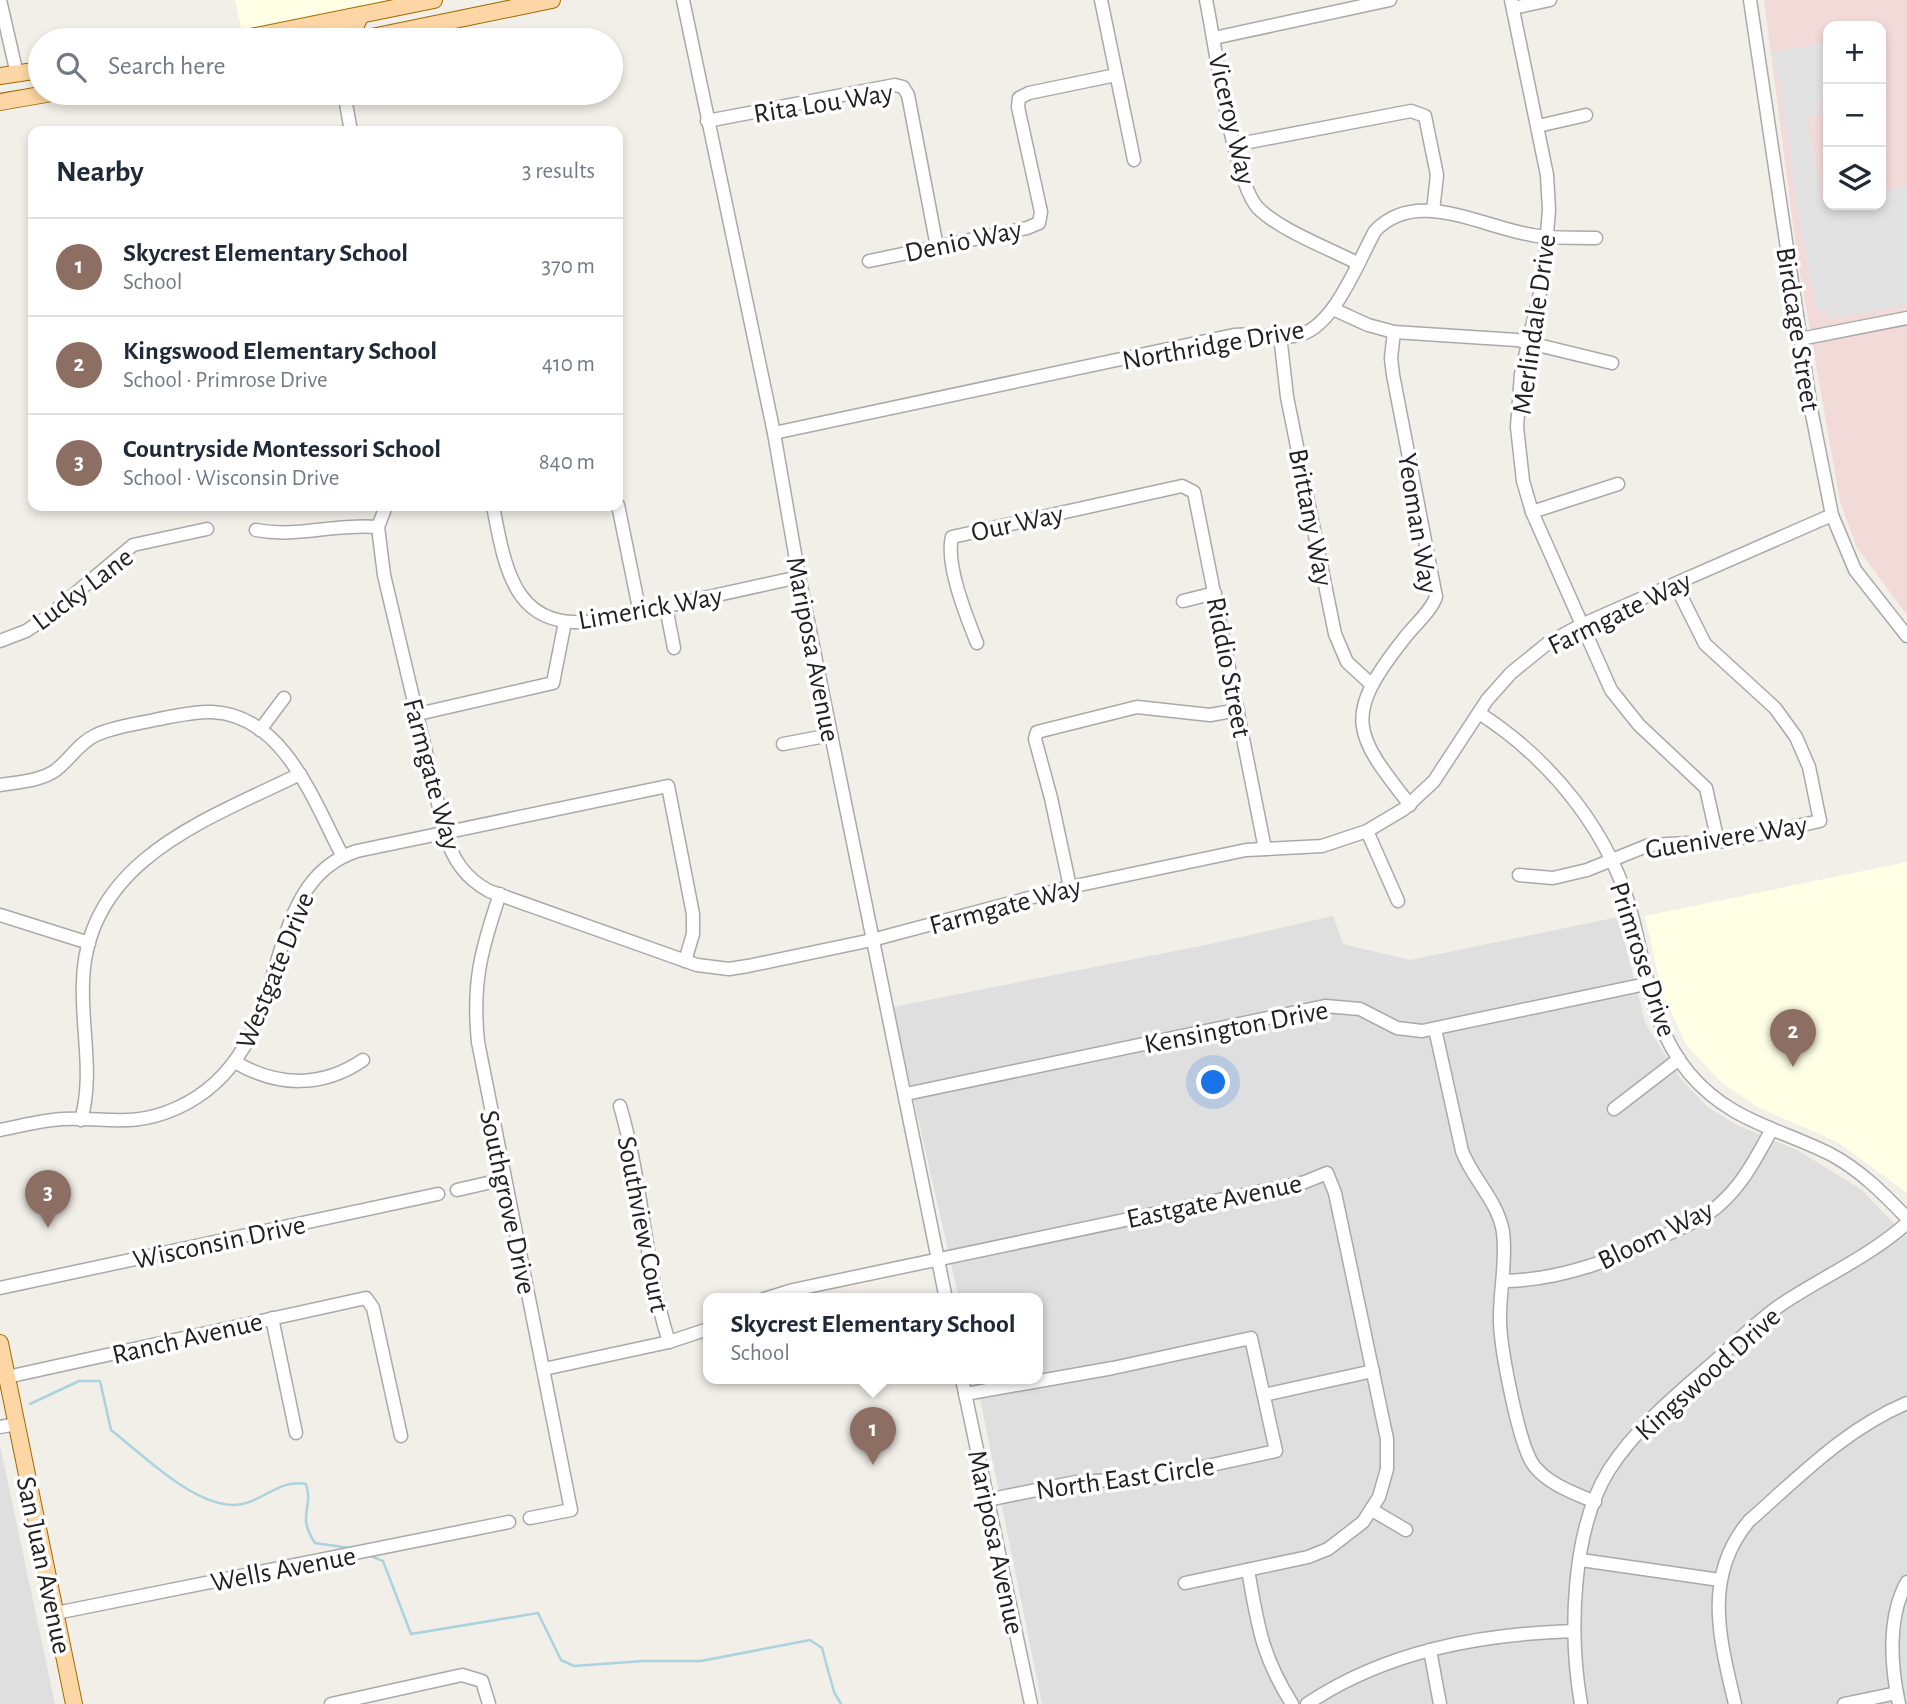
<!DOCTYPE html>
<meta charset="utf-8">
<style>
:root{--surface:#fff;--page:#f2f2f3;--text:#1f2937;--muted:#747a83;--line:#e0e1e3;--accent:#0f766e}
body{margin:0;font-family:"Alegreya Sans",sans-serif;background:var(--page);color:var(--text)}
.controls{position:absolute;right:21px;top:21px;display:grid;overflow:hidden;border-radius:14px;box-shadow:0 4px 10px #0003}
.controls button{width:63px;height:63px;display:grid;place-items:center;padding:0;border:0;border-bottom:2px solid var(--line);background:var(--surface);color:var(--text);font:35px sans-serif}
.you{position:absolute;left:1214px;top:1083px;width:24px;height:24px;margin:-18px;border:5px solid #fff;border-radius:50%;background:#1a73e8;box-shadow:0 0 0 10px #1a73e833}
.badge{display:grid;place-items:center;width:46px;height:46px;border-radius:50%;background:var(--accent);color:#fff;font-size:23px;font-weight:700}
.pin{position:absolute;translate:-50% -58px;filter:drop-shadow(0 2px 4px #0008)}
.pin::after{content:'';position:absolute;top:37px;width:24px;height:21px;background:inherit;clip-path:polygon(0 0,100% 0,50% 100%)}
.popup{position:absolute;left:703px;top:1293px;width:340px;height:91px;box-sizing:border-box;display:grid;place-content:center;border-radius:14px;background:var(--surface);filter:drop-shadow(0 2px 5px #0005);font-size:23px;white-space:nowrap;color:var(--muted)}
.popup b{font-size:26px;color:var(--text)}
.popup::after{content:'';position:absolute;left:50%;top:100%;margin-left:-14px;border:14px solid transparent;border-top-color:var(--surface)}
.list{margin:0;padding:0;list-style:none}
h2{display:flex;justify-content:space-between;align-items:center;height:91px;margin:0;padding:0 28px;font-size:30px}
h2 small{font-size:23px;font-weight:400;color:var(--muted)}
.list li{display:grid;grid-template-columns:46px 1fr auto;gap:21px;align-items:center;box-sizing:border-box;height:98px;padding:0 28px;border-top:2px solid var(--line)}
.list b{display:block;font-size:26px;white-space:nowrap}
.list p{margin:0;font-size:23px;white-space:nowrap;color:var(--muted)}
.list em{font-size:23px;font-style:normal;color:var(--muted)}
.icon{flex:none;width:38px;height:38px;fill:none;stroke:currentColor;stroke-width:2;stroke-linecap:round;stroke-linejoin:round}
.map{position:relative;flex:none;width:1907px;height:1704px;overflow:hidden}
.search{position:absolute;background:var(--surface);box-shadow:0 4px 10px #0003;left:28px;top:28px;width:595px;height:77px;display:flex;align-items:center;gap:18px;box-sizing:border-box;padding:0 24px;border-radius:38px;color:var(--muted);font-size:26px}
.panel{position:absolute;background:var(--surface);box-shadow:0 4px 10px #0003;left:28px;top:126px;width:595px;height:385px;border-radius:14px}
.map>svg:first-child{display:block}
</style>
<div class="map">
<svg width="1907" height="1704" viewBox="0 0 1907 1704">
<rect width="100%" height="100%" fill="#f2efe9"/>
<g fill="#e0dfdf">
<polygon points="1333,916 1343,944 1410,960 1618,917 1646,1025 1681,1079 1709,1108 1737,1125 1797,1150 1861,1189 1907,1237 1907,1704 1042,1704 976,1379 1038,1379 1038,1299 959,1299 893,1007 1210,944"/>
<polygon points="0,1445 55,1704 0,1704"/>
</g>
<path fill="#f2dad9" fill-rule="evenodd" d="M1764 0H1907V615L1856 546 1840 501 1798 262ZM1828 26H1881V205H1828Z"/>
<g fill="#ffffe5">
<polygon points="235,0 400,0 242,32"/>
<polygon points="1907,862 1907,1193 1836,1141 1759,1108 1721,1082 1687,1046 1662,993 1645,916"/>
</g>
<polygon fill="#e2e2e2" points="1828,42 1828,99 1820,101 1822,114 1807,118 1823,202 1828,201 1828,205 1881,205 1881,191 1907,186 1907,305 1828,319 1826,309 1817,311 1800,228 1781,89 1771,53"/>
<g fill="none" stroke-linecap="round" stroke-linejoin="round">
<g stroke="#aad3df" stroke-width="2.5">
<path d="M30 1404 79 1381H100L111 1430C142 1454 193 1506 235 1505 261 1504 277 1479 306 1484 314 1510 296 1514 315 1543L350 1548"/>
<polyline points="373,1557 383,1561 411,1634 538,1613 561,1660 574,1666 644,1661 701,1661 810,1640 822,1648 834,1692 841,1704"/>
</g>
<g stroke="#a9a9a9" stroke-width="15">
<g id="minor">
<polyline points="0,0 17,74"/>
<polyline points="683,0 774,433 799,577 946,1299"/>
<polyline points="1101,0 1134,160"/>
<path d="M1206 0C1215 42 1233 182 1258 208 1280 230 1328 248 1357 263"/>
<polyline points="1511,0 1547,175 1549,210 1543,280 1521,374 1517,427 1523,481 1532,512 1611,690 1639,725 1706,788 1718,842"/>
<polyline points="1750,0 1811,409 1832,515 1855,570 1907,636"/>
<polyline points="1513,8 1550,0"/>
<polyline points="1214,38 1390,0"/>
<polyline points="344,93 351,131"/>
<polyline points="707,121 895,85 903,87 908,95 937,247"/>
<polyline points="1538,126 1586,115"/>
<polyline points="1234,145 1411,111 1425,116 1437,175 1433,211"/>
<polyline points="869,261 1027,228 1039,223 1041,212 1018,107 1019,98 1029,93 1116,75"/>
<polyline points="1333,309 1368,325 1394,332 1517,340 1612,363"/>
<path d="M1394 332 1391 358 1393 375 1436 597C1430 613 1413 626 1403 640 1342 717 1354 734 1410 805"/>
<polyline points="1280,335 1287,397 1335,634 1347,662 1372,685"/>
<polyline points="1800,339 1907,318"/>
<path d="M774 433 1234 335C1254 333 1275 338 1294 336 1333 332 1358 261 1375 231 1416 187 1482 227 1532 235 1552 239 1575 237 1596 238"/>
<polyline points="618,505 640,613"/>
<path d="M386 506 378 527 384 575 445 833C452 859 465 878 489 891L697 965 729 969 748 966 872 940 1070 887 1246 850 1322 846 1367 831 1404 809 1434 781 1487 700 1511 673 1548 643 1581 625 1832 515"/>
<path d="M493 506C506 575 516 635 604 620L799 577"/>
<polyline points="1532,512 1618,484"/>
<path d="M256 530C299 538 335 523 378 527"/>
<polyline points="1183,601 1215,593"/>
<polyline points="666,607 674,648"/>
<polyline points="0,641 26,631 46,618 133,545 207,529"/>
<path d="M977 643C967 618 945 564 952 537L1182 486 1194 492 1265 849"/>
<path d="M1479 713C1552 760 1613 835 1633 920 1647 974 1652 1029 1689 1073 1729 1121 1778 1128 1830 1154 1859 1169 1884 1194 1907 1218"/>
<polyline points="418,714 553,683 565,622"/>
<polyline points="260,730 284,698"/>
<polyline points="783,744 831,735"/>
<path d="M0 785C18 782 41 781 56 770 70 759 80 742 96 735 116 726 138 724 159 719 176 716 194 711 212 712 284 715 314 802 342 855"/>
<polyline points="1367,831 1398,901"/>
<polyline points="1519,875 1553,878 1587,870 1649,845 1727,841 1820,821 1809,767 1796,737 1775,708 1705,644 1675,584"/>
<polyline points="1070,887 1051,798 1035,739 1037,732 1137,707 1210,715 1238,710"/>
<path d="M500 894C481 950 472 983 478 1042L571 1510 530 1518"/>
<polyline points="0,915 89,943"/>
<path d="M1435 1029 1462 1151C1473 1180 1498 1201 1503 1232 1507 1263 1499 1292 1500 1323 1501 1349 1519 1449 1535 1467 1550 1485 1574 1493 1595 1502"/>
<path d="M235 1062C277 1087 322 1088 363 1060"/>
<polyline points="906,1094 1325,1006 1360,1009 1397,1028 1422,1031 1646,984"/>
<path d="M620 1106C643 1184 644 1264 669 1342"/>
<polyline points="1614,1109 1679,1059"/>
<path d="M81 1120C94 1074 81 1029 83 982 86 860 208 819 300 774"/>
<path d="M0 1130C21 1126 42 1120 63 1119 106 1117 133 1128 177 1108 302 1051 251 885 357 851L668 786 693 914V934L685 961"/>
<polyline points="457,1190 505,1179"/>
<path d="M1504 1281C1562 1280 1615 1259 1668 1234 1685 1226 1705 1218 1719 1205 1743 1184 1756 1158 1771 1131"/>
<polyline points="0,1288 438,1194"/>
<polyline points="764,1299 793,1290 1305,1182 1327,1173 1335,1193 1387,1439 1387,1469 1379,1497 1363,1522 1328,1549 1308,1557 1185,1583"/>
<polyline points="272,1318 296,1433"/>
<polyline points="544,1369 669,1342 708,1329"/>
<polyline points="7,1377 366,1298 373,1308 401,1436"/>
<polyline points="962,1379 1031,1704"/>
<polyline points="965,1394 1113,1368 1251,1338 1276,1451 1152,1478 1076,1482 987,1500"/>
<polyline points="1264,1395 1373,1371"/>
<polyline points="0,1427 16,1424"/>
<polyline points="1372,1510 1406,1530"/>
<polyline points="1581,1560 1720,1580"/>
<path d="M1248 1570C1258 1626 1261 1654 1292 1704"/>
<polyline points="56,1613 509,1522"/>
<polyline points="1430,1650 1440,1704"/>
<polyline points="331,1704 462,1675 482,1681 489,1704"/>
<path d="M1307 1704C1386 1651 1480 1634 1574 1631"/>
<path d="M1581 1704C1569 1635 1571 1531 1609 1470 1636 1428 1676 1395 1713 1363 1736 1343 1757 1321 1782 1304 1824 1276 1869 1257 1907 1223"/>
<path d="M1735 1704C1720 1640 1702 1577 1749 1521 1799 1477 1845 1429 1907 1403"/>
<polyline points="1844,1704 1897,1693"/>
<path d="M1899 1704C1891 1667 1887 1617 1907 1582"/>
</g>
</g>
<g stroke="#a06b00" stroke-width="18">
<g id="major">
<polyline points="236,40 434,0"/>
<polyline points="336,40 339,32 354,29 361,15"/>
<polyline points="357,40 552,0"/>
<polyline points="0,76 40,70"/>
<polyline points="0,102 52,93"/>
<polyline points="0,1343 74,1704"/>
</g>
</g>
<use href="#minor" stroke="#fff" stroke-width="12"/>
<use href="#major" stroke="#fcd6a4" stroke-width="16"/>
</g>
<g text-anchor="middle" stroke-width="7" stroke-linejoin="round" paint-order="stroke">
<g font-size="28" fill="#222" stroke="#fff">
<text transform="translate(823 102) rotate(-9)" y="10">Rita Lou Way</text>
<text transform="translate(1233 119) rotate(77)" y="10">Viceroy Way</text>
<text transform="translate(963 240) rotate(-12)" y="10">Denio Way</text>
<text transform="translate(1533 324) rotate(-82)" y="10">Merlindale Drive</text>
<text transform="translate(1799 329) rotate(81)" y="10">Birdcage Street</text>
<text transform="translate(1213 344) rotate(-10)" y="10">Northridge Drive</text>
<text transform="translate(1312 517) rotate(79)" y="10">Brittany Way</text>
<text transform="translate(1017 522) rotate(-12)" y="10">Our Way</text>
<text transform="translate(1419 523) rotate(81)" y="10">Yeoman Way</text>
<text transform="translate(82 588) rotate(-37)" y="10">Lucky Lane</text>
<text transform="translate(650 607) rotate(-10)" y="10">Limerick Way</text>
<text transform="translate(1619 612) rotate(-26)" y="10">Farmgate Way</text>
<text transform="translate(814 649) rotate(79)" y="10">Mariposa Avenue</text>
<text transform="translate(1230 667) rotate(79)" y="10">Riddio Street</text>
<text transform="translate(433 774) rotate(75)" y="10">Farmgate Way</text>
<text transform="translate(1726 836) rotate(-9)" y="10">Guenivere Way</text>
<text transform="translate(1005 905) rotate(-15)" y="10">Farmgate Way</text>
<text transform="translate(1644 959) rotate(72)" y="10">Primrose Drive</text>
<text transform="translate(274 970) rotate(-68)" y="10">Westgate Drive</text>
<text transform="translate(1236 1026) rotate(-11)" y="10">Kensington Drive</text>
<text transform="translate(1214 1200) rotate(-12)" y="10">Eastgate Avenue</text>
<text transform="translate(509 1202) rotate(78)" y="10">Southgrove Drive</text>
<text transform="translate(644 1224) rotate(79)" y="10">Southview Court</text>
<text transform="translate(1655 1234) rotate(-26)" y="10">Bloom Way</text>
<text transform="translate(219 1241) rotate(-12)" y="10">Wisconsin Drive</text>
<text transform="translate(187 1337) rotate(-13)" y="10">Ranch Avenue</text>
<text transform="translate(1707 1373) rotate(-42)" y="10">Kingswood Drive</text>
<text transform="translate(1125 1477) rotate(-8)" y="10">North East Circle</text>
<text transform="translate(997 1542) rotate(78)" y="10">Mariposa Avenue</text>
<text transform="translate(45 1565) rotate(78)" y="10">San Juan Avenue</text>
<text transform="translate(283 1568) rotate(-11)" y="10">Wells Avenue</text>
</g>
</g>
</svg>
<div class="controls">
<button>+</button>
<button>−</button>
<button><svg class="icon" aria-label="layers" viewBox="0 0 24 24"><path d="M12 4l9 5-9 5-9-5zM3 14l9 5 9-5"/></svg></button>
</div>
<div class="you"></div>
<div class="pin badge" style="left:873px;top:1465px;background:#8d6e63">1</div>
<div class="popup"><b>Skycrest Elementary School</b>School</div>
<div class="pin badge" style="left:1793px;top:1067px;background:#8d6e63">2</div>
<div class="pin badge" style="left:48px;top:1228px;background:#8d6e63">3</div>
<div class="search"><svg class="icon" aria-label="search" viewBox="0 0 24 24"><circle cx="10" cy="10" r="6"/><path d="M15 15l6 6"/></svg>Search here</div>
<section class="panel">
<h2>Nearby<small>3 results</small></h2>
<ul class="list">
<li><span class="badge" style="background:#8d6e63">1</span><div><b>Skycrest Elementary School</b><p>School</p></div><em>370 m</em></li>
<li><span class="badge" style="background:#8d6e63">2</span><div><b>Kingswood Elementary School</b><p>School · Primrose Drive</p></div><em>410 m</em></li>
<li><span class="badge" style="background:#8d6e63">3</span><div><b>Countryside Montessori School</b><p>School · Wisconsin Drive</p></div><em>840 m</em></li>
</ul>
</section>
</div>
